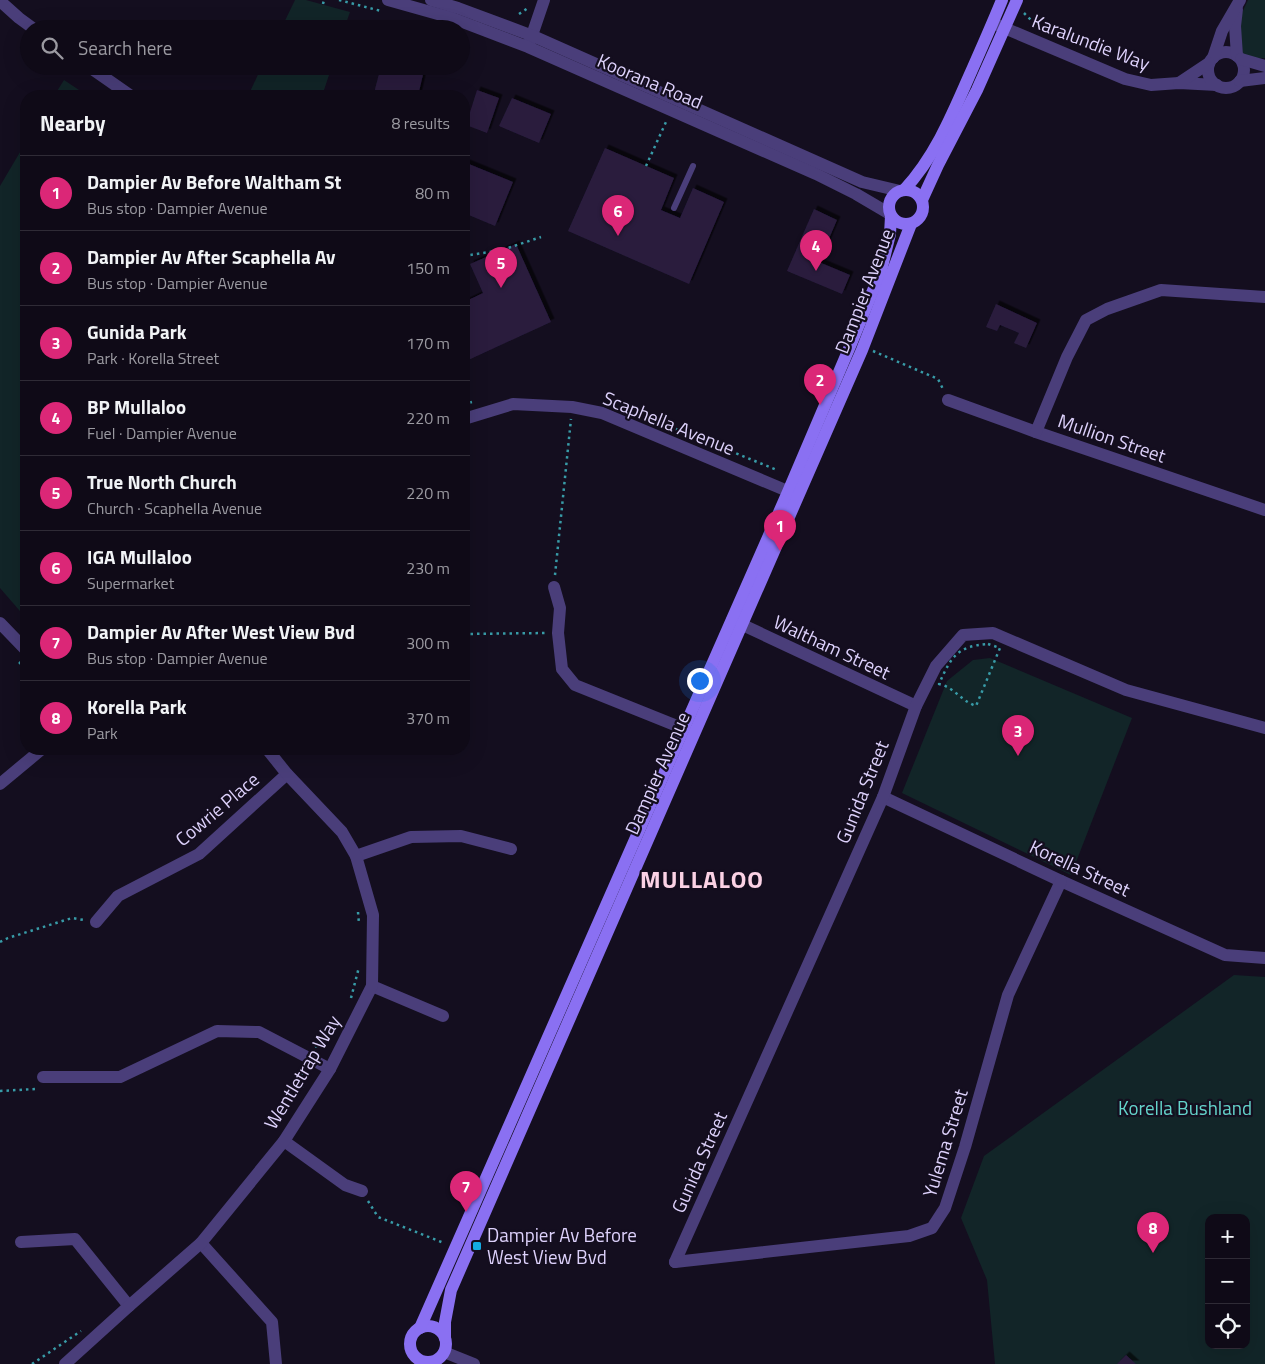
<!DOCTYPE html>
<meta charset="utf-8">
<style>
:root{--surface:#0f0a17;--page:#1d1824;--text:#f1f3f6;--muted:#9b9aa1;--line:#2f2b36;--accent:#db2777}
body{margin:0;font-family:"Titillium Web",sans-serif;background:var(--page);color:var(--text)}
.controls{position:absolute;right:15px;bottom:15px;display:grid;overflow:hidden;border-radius:10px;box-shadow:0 5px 20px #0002}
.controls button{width:45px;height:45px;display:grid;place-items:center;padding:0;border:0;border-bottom:1px solid var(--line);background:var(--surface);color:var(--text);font:25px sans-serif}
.you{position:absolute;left:699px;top:680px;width:18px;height:18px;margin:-12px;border:4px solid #fff;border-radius:50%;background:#1a73e8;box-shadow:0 0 0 8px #1a73e833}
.badge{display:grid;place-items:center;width:32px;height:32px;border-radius:50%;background:var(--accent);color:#fff;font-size:16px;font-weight:700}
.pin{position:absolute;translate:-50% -41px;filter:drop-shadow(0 1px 2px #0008)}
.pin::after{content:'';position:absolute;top:26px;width:18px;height:15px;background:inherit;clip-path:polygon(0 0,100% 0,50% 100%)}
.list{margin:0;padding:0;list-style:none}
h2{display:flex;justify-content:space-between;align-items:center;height:65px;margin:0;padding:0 20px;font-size:21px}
h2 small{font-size:16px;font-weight:400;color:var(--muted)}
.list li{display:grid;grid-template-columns:32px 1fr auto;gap:15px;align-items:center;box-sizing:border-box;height:75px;padding:0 20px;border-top:1px solid var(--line)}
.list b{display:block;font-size:19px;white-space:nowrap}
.list p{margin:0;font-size:16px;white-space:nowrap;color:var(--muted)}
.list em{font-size:16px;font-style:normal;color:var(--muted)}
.icon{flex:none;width:28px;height:28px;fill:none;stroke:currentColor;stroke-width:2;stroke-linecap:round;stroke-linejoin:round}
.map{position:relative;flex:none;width:1265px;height:1364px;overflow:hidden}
.search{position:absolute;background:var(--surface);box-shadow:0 5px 20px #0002;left:20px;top:20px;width:450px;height:55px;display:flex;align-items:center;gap:12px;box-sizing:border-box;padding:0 18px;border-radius:28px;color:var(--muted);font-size:19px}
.panel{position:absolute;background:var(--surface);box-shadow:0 5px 20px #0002;left:20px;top:90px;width:450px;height:665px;border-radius:20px}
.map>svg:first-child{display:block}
</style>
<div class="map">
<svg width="1265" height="1364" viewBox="0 0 1265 1364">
<defs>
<filter id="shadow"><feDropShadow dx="3.5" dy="-3.5" stdDeviation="0" flood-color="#0009"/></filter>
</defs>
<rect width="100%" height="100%" fill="#140e1f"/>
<g fill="#122528" fill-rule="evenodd">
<polygon points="295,0 306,0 350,12 344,29 281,29"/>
<polygon points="1248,0 1265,0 1265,58 1241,60 1234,30"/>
<polygon points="262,66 332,66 322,96 248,96"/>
<polygon points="64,80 88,96 54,96"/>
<polygon points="26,142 26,618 0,588 0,186"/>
<polygon points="990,658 1132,718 1071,875 902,793 947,681 973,660"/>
<path d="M1234 975 1265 977V1364H995L987 1280 961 1218 984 1156ZM1209 1218H1246V1345H1209Z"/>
</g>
<g fill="#291c3e" filter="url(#shadow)">
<polygon points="381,66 425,66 418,96 388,96 374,93"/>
<polygon points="477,90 499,98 487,133 466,125"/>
<polygon points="512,98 551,114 539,143 499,126"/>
<polygon points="605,148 674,178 661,210 680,218 693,188 724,202 689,284 568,231"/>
<polygon points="464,162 513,182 495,226 464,213"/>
<polygon points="814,209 837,220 819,262 850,275 842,294 787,271"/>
<polygon points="516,244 551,322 464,362 464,302 483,293 470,264"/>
<polygon points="996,304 1037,323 1026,348 1014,343 1019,333 1000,325 997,331 986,327"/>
<polygon points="1126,1355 1136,1364 1117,1364"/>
</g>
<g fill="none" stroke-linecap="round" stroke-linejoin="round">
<g stroke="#389ba7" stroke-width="2.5" stroke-dasharray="2.5 4" stroke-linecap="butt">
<polyline points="339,0 381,11"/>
<polyline points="323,4 324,0"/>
<polyline points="1024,13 1035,24 1050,32"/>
<polyline points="519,14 528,8"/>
<polyline points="646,166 666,122"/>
<polyline points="464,256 502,250 541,237"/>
<polyline points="873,351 938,379 943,389"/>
<polyline points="464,404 472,402"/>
<polyline points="676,429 777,470"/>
<polyline points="555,575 571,419"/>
<polyline points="464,634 546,633"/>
<path d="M988 644 1000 648 976 706C961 701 954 687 939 684 951 657 957 646 988 644Z"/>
<polyline points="19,662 26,669"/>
<polyline points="358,912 359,924"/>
<polyline points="0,942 8,938 72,918 84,920"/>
<polyline points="351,998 359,967"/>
<polyline points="315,1047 332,1038"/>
<polyline points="302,1088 302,1069"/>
<polyline points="0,1091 35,1089 37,1086"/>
<polyline points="368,1201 378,1217 444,1243"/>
<polyline points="32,1364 81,1331"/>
</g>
<polyline stroke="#4a3e7a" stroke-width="6" points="674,208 693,166"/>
<g stroke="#4a3e7a" stroke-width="12">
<polyline points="0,1 19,18 34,29"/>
<polyline points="995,24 1125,79 1151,85 1179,83 1217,85"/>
<polyline points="529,44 544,0"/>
<circle cx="1226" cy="70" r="18"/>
<polyline points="1237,56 1235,26 1237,9"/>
<polyline points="1213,58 1222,31 1240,0"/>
<polyline points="1241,59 1265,66"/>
<polyline points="88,66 131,96"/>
<polyline points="1240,81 1265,78"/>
<polyline points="1179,83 1209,63"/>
<polyline points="948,400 1036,432 1265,510"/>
<polyline points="1036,432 1067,357 1086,320 1107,309 1161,290 1265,297"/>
<polyline points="554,587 560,608 558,633 562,669 575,685 692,732"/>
<polyline points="732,620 916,706"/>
<polyline points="0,623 26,650"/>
<polyline points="883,797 1061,881 1225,955 1265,958"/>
<polyline points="356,856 411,837 461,836 511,849"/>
<polyline points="96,922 118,896 199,854 287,774"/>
<polyline points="372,986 443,1016"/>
<polyline points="43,1077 120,1077 217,1031 259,1032 330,1069"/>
<polyline points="284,1141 345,1185 362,1191"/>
<polyline points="21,1242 75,1239 129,1306"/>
<polyline points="201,1243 272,1322 276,1364"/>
<polyline points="675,1262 883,797 916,706 936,666 963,635 993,633 1126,690 1265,728"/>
<polyline points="675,1262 909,1236 932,1228 945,1208 965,1147 1008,995 1061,881"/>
<polyline points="65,1364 129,1306 201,1243 284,1141 330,1069 372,986 373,915 356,856 342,832 287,774 267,749"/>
</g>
<g stroke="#4a3e7a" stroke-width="12">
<polyline points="388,0 452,18 528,47 816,174 856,194 890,214"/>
<polyline points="431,0 458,8 533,36 862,182 900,191"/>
<polyline points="464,419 513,404 572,407 602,413 797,495"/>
<polyline points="0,784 42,749"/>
<polyline points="444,1352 474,1364"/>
</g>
<g stroke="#8a70f2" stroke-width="12">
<circle cx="906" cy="207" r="17"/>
<path d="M904 190C933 159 950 120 967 81 979 54 991 27 1002 0"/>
<polyline points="922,200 938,165 977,90 1017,0"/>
<circle cx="428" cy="1344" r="18"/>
<polyline points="420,1328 788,492 851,344 881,271 890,234 891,216"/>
<polyline points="445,1338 445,1322 451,1290 862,350 911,224"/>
</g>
</g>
<rect fill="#14abe3" stroke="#140e1f" stroke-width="2" x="472" y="1241" width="10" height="10" rx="2.5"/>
<g text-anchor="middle" stroke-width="4.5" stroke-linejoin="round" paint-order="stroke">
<g font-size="19" fill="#ddd1fb" stroke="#140e1f">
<text transform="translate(1091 42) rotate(21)" y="7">Karalundie Way</text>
<text transform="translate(650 81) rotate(23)" y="7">Koorana Road</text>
<text transform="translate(864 291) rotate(-69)" y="7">Dampier Avenue</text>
<text transform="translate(669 423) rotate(22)" y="7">Scaphella Avenue</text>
<text transform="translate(1112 438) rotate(19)" y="7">Mullion Street</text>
<text transform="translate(832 647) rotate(25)" y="7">Waltham Street</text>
<text transform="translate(657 773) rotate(-66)" y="7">Dampier Avenue</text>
<text transform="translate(862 792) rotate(-68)" y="7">Gunida Street</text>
<text transform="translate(217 809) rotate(-40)" y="7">Cowrie Place</text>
<text transform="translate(1080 868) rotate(25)" y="7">Korella Street</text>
<text transform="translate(302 1072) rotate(-59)" y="7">Wentletrap Way</text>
<text transform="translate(945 1143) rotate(-73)" y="7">Yulema Street</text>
<text transform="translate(699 1162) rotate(-66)" y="7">Gunida Street</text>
</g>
<g font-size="19" fill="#64d4cb" stroke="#140e1f">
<text x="1185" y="1115">Korella Bushland</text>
</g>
<g font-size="19" fill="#ddd1fb" stroke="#140e1f" text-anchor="start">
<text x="487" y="1242">Dampier Av Before<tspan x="487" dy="22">West View Bvd</tspan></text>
</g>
<g font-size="24" font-weight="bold" letter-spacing="1" fill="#fbd2e5" stroke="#140e1f">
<text x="702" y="888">MULLALOO</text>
</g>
</g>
</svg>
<div class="controls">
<button>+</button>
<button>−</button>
<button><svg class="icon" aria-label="locate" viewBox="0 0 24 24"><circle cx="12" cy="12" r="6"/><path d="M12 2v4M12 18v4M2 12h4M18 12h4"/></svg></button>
</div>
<div class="you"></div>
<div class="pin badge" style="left:780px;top:551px">1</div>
<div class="pin badge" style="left:820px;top:405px">2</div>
<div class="pin badge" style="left:1018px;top:756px">3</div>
<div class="pin badge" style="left:816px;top:271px">4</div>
<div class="pin badge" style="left:501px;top:288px">5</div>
<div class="pin badge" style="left:618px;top:236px">6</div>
<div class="pin badge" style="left:466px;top:1212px">7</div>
<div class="pin badge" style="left:1153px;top:1253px">8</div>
<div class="search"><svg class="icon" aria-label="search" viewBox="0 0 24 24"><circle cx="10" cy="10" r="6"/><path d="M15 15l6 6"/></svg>Search here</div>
<section class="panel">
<h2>Nearby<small>8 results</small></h2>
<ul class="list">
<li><span class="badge">1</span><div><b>Dampier Av Before Waltham St</b><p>Bus stop · Dampier Avenue</p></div><em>80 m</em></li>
<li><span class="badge">2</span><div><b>Dampier Av After Scaphella Av</b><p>Bus stop · Dampier Avenue</p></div><em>150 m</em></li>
<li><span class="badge">3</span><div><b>Gunida Park</b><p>Park · Korella Street</p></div><em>170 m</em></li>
<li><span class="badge">4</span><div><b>BP Mullaloo</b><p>Fuel · Dampier Avenue</p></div><em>220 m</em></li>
<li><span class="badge">5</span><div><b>True North Church</b><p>Church · Scaphella Avenue</p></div><em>220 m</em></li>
<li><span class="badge">6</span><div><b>IGA Mullaloo</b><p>Supermarket</p></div><em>230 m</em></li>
<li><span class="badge">7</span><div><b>Dampier Av After West View Bvd</b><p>Bus stop · Dampier Avenue</p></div><em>300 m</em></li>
<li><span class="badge">8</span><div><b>Korella Park</b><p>Park</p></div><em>370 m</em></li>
</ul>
</section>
</div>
